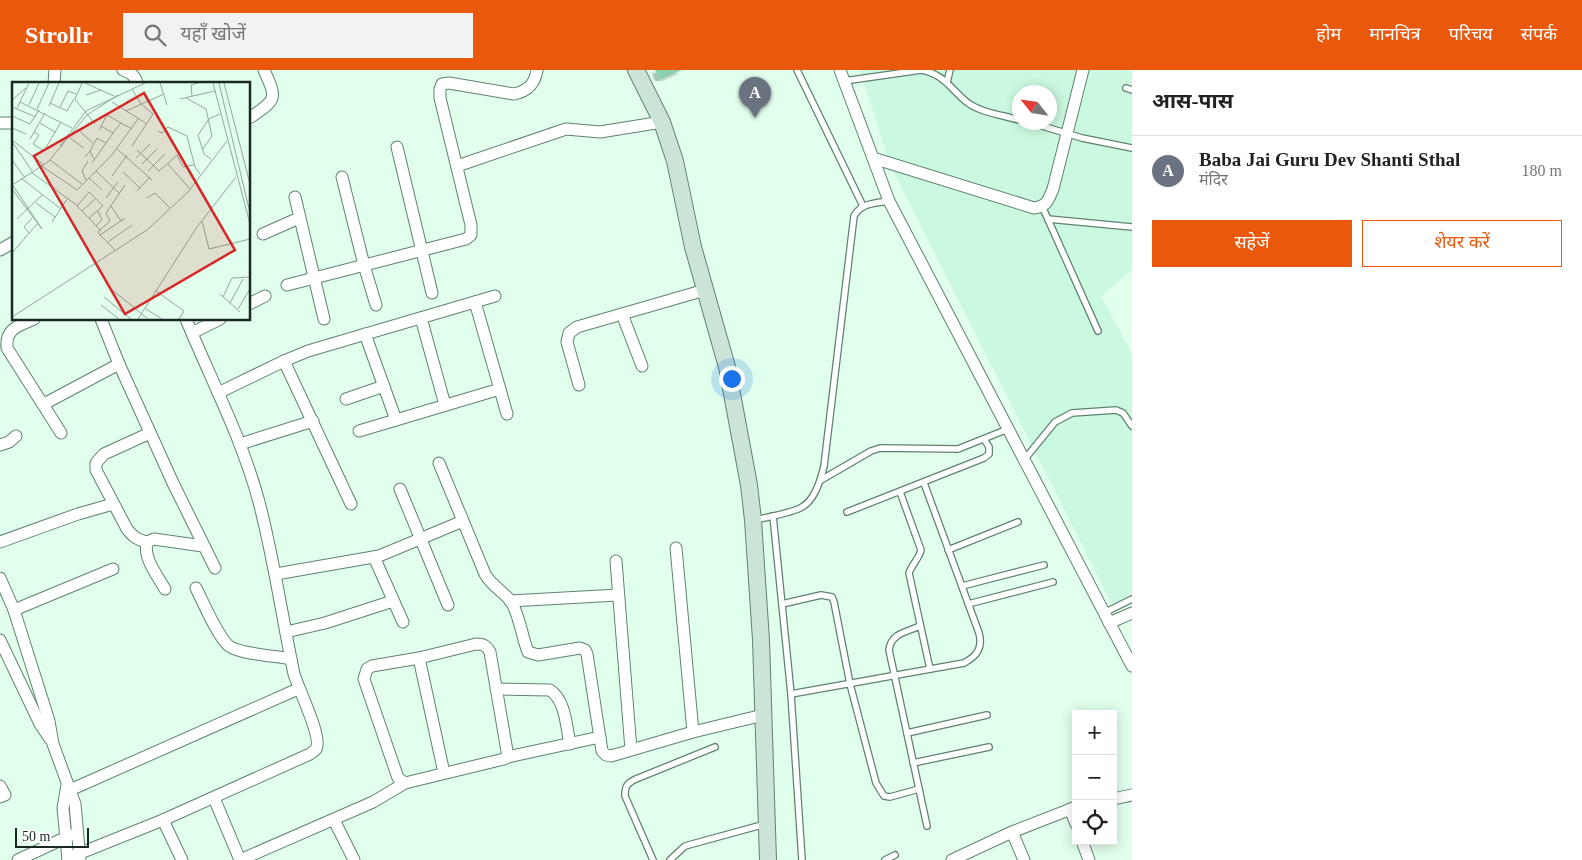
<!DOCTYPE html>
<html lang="hi">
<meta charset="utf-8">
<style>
:root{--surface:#fff;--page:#f2f2f2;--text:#222;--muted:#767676;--line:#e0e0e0;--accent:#ea580c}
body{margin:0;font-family:"Times New Roman","Noto Sans Devanagari",serif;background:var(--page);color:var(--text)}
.controls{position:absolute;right:15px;bottom:15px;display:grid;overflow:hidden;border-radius:0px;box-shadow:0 2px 12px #0003}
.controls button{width:45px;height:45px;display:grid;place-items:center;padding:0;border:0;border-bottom:1px solid var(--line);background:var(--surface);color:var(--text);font:25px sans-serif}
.compass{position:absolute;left:1012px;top:15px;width:45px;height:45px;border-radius:50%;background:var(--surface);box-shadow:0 2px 12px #0003;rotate:300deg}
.scale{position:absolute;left:15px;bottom:12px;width:74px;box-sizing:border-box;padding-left:5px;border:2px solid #192820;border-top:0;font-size:14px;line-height:18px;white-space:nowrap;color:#192820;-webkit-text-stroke:4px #fff;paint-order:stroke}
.you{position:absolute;left:731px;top:308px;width:18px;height:18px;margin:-12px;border:4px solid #fff;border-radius:50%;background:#1a73e8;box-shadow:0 0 0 8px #1a73e833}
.badge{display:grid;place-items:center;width:32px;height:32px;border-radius:50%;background:var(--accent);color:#fff;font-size:16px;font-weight:700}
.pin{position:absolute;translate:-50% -41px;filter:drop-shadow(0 1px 2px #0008)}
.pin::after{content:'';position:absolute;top:26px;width:18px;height:15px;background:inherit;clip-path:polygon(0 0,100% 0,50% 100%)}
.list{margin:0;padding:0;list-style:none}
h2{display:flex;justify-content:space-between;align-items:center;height:65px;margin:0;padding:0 20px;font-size:21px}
h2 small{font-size:16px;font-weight:400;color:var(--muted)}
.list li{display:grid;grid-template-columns:32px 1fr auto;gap:15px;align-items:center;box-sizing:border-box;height:70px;padding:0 20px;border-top:1px solid var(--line)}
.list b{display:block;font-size:19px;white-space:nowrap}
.list p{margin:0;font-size:16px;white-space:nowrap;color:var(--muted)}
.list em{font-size:16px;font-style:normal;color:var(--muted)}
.actions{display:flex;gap:10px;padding:15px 20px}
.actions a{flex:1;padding:11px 0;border:1px solid var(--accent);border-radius:0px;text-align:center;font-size:18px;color:var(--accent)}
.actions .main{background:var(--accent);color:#fff}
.icon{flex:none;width:28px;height:28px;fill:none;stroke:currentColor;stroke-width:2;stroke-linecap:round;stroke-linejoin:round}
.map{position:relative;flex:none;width:1132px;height:790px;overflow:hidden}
header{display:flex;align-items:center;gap:30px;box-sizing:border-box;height:70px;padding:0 25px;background:var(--accent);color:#fff}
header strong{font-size:24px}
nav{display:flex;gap:28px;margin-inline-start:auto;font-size:18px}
.search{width:350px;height:45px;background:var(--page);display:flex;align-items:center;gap:12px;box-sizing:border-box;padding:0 18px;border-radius:0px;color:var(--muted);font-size:19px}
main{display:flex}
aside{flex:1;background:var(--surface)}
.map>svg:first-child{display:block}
</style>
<header>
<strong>Strollr</strong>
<div class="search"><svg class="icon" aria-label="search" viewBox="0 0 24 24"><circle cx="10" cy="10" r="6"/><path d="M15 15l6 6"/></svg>यहाँ खोजें</div>
<nav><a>होम</a><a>मानचित्र</a><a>परिचय</a><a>संपर्क</a></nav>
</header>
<main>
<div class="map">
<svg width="1132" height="790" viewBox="0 0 1132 790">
<defs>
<filter id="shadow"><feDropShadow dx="-3" dy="3" stdDeviation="1" flood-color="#0004"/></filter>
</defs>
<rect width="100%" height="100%" fill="#e1ffed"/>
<path fill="#cbf9df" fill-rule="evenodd" d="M860 0H1132V200L1101 226 1132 284V530L1114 538 890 95ZM1019 22H1050V52H1019Z"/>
<polygon fill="#90cfad" filter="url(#shadow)" points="655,0 682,0 659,10"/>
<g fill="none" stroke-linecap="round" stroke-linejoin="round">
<g stroke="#60826f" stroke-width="8">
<g id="lane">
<polyline points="797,0 863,136"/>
<path d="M844 11 921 0C945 4 951 20 968 33 982 43 1003 45 1019 50"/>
<polyline points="947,12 950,0"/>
<polyline points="1126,18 1132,20"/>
<polyline points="1029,52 1082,68 1132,78"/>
<polyline points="1042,136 1098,261"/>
<polyline points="1048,149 1132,157"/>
<polyline points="1024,390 1055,352 1072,343 1116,340 1123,343 1132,356"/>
<polyline points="821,410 871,381 880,378 958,379 1008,359"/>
<path d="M900 422 921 480C919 489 912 494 909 503L930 599"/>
<polyline points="847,442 984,388 989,384 989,377 984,369"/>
<polyline points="773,446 791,624 802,790"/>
<path d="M755 450C767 447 793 443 802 437 815 430 821 409 824 396L854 146C861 133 875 133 889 131"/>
<polyline points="948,480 1018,452"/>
<polyline points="962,516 1044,495"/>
<polyline points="782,534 821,525 832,527 834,532 850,614 876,713 884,726 890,727 919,719"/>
<polyline points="968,534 1053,512"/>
<polyline points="1104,543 1132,529"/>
<path d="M920 556C907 562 891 563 889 580L927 756"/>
<path d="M791 624 964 593C977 586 983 578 979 563L924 413"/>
<polyline points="907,663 987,645"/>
<polyline points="913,693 989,677"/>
<path d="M653 790 625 726C625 716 627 713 636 709L715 677"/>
<polyline points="670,790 685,776 765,754"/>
<polyline points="885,790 895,785"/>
</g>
</g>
<g stroke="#60826f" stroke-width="13">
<g id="street">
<path d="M123 0C131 3 136 6 137 14"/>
<polyline points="840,0 889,131 1132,596"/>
<polyline points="54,14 55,0"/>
<path d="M251 47C277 29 277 29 264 0"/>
<polyline points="0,53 14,53"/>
<polyline points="397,77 432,223"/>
<path d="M873 88 1034 138C1047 136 1048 131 1053 119L1083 0"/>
<polyline points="457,96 566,59 600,62 662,52"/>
<polyline points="342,107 364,195 376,235"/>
<polyline points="295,127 324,249"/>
<polyline points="263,164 299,148"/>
<polyline points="0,180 14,172"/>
<path d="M287 215 466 169 471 165V155L440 28V19L442 14 449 13 514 24C528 21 535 14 537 0"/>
<polyline points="475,232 507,344"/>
<polyline points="249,234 265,226"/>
<polyline points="622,244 642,296"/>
<polyline points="421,248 445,335"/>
<path d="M34 249C19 256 5 258 7 278L61 363"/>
<polyline points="192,263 220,249"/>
<polyline points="365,264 396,350"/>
<polyline points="284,291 351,434"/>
<polyline points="119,294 173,413 215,498"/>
<polyline points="579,315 567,272 569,263 577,257 705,220"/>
<polyline points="218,323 284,291 308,281 495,226"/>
<polyline points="346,329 384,316"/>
<polyline points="44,334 119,294 101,249"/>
<polyline points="359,361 500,319"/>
<polyline points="240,374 313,351"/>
<polyline points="0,375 9,372 16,366"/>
<path d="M439 393 485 504C493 518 505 522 512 533 520 548 522 567 528 582L538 585 580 578 585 580 587 584 602 681 606 685 611 686 693 662 763 645"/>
<polyline points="400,419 448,535"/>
<polyline points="0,472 78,444 113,434"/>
<path d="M147 472C138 470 133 467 127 459L96 400V393L104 384 150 363"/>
<polyline points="676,478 693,662"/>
<polyline points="374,487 403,552"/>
<polyline points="616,491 631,680"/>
<polyline points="276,504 379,486 463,451"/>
<polyline points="0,508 14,540 49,651 53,674 75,734 80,790"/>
<path d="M196 518C203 532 218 567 229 576 239 584 277 586 291 589"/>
<path d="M165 519C157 505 143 488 147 472L154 469 203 476"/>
<polyline points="510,531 618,525"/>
<polyline points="14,540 113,499"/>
<polyline points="1109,553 1132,543"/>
<polyline points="286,562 325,553 393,531"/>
<polyline points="0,570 40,654 50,669"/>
<path d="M476 574C483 574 486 575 490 582L508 687 504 689 405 713 398 708 364 609 367 599 372 596 419 588Z"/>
<polyline points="419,588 444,703"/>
<path d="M496 619 550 620C566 631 566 656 570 674"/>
<polyline points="508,687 600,667"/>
<polyline points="67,715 63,738 68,790"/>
<polyline points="0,716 5,725 0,727"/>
<polyline points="70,720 298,619"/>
<polyline points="214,728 240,790"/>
<polyline points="1113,729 1132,725"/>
<polyline points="1070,739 1076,754"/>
<polyline points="163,750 182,790"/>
<polyline points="334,750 354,790"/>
<polyline points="1012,762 1024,790"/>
<polyline points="1082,771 1089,790"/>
<path d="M68 788 163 750 310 684C312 682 315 681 316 679 323 668 298 618 294 604 282 547 274 489 259 432 242 368 211 310 186 249"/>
<polyline points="18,790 71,765"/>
<polyline points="240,790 373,732 405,713"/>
<polyline points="952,790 1012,762 1076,737"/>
</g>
</g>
<g stroke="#60826f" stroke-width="18">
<polyline id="secondary" points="636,0 662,52 675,91 693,177 727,297 749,415 753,450 761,570 768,790"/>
</g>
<use href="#lane" stroke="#fff" stroke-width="5.5"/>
<use href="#street" stroke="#fff" stroke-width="11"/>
<use href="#secondary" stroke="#cce4d8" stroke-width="16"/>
</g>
<g transform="translate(12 12)">
<rect width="238" height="238" fill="#e1ffed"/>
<path fill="none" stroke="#91a99b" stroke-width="1" d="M70 1 63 17 83 42M73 1 102 14M148 1 155 23M201 1 238 142M207 1 238 131M212 1 238 102M74 13 89 8M180 14 179 3 186 1M174 16 194 27 200 54 190 68M168 17 203 9M0 18 14 6M8 20 60 46M100 20 135 42M38 21 55 29 62 17M17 23 27 1M37 24 47 1M0 25 24 35M48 25 56 9 64 12M5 26 17 1M25 27 37 1M114 29 152 12M0 34 18 42 27 28M28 41 43 50M89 44 101 51 109 41 120 47M0 46 14 52M65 47 81 61M87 48 95 33 109 41M146 49 150 51 156 45 175 54 183 85 188 92M22 50 27 53 21 62 32 69 49 40M58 56 72 66M18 57 33 31M0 58 32 83M1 61 20 89M48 64 74 29 133 1M120 64 141 32 129 22 120 7M105 67 140 98M125 68 147 89 165 73 171 85 182 83M78 69 85 56 94 61M73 75 78 69 82 77M124 76 138 62M199 77 192 72 186 53 197 37 208 32M0 78 13 96M38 78 70 102M80 81 101 51M130 82 145 67M156 82 178 107M28 83 65 108 99 74 126 37M84 89 107 111M136 89 153 72M19 90 66 124M111 90 128 106M100 94 115 73M9 96 49 127M77 96 90 108M74 98 70 89 76 79M0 102 30 147M2 102 36 80 75 33 106 13M0 107 30 147M125 109 138 95M77 110 91 124 77 136 65 124ZM94 116 106 100M135 116 143 111 158 126M24 121 43 135M99 124 109 139M70 129 84 116M77 136 88 148 86 151 104 169M5 137 30 113M190 139 197 167 238 157M40 140 55 117M84 144 90 138 86 129M88 148 98 139 94 131 113 103M17 151 12 145 20 136M88 153 113 136M96 160 120 143M0 171 25 142M98 206 136 237M144 209 172 229 167 237M208 212 228 230M92 215 119 237M211 215 220 196 238 195M218 221 231 197M89 223 107 237M134 227 150 237M226 227 238 207M0 235 135 148 176 110 215 59M126 237 185 145 224 95"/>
<path fill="#d62828" fill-opacity="0.15" stroke="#d62828" stroke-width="2.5" d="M132 11 223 168 113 232 22 74Z"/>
<rect width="238" height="238" fill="none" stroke="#192820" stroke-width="2.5"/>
</g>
</svg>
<div class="controls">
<button>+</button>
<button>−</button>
<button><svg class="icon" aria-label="locate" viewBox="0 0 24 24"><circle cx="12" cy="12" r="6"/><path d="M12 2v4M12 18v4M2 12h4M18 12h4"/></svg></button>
</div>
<svg class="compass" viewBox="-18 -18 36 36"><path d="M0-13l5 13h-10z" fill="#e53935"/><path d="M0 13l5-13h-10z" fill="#767676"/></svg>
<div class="scale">50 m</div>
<div class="you"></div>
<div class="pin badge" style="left:755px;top:48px;background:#6b7280">A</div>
</div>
<aside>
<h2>आस-पास<small></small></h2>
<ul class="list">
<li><span class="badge" style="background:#6b7280">A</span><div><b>Baba Jai Guru Dev Shanti Sthal</b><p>मंदिर</p></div><em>180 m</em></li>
</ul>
<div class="actions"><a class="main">सहेजें</a><a>शेयर करें</a></div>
</aside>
</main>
